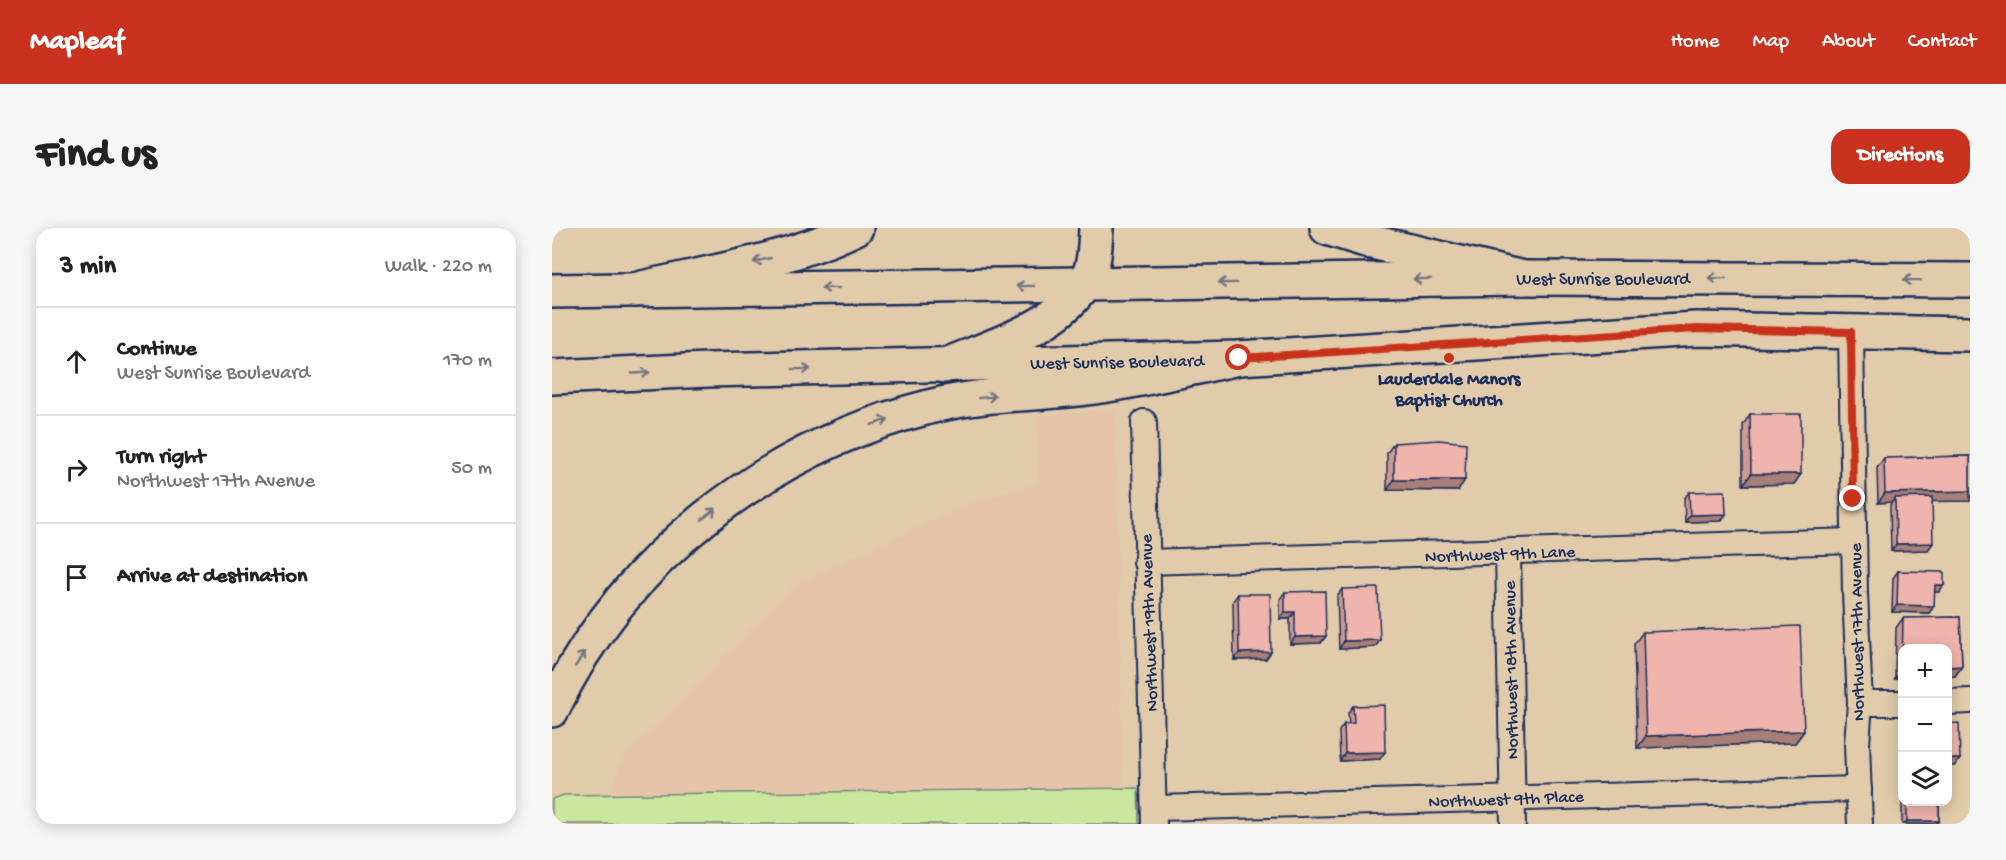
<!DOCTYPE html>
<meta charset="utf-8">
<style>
:root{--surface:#fff;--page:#f6f6f6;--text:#222;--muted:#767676;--line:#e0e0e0;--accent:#c8321e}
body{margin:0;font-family:"Gochi Hand",sans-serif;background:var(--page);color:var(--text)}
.controls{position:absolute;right:18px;bottom:18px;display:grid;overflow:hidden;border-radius:12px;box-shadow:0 3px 15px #0003}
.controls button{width:54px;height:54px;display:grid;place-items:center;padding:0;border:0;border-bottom:2px solid var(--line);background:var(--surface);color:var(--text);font:30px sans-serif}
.stop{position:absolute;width:18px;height:18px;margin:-14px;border:4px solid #c8321e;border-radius:50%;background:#fff}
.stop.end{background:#c8321e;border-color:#fff;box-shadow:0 2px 6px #0008}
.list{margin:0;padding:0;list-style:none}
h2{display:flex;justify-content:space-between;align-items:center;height:78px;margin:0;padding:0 24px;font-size:26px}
h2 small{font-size:20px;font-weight:400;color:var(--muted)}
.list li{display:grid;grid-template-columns:39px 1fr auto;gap:18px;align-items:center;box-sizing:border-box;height:108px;padding:0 24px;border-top:2px solid var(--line)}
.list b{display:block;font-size:22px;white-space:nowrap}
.list p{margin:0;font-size:20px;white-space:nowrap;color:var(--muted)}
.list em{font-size:20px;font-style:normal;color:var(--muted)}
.icon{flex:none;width:33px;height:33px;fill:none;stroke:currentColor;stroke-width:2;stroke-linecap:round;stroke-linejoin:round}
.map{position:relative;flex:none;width:1418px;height:596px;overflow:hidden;border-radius:18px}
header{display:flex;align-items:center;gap:36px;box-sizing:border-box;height:84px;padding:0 30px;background:var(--accent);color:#fff}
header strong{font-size:28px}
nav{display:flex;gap:33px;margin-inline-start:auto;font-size:21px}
.intro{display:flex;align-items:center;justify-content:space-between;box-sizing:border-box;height:144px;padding:0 36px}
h1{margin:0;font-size:42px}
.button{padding:15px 27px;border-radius:18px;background:var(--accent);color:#fff;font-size:21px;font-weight:700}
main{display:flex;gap:36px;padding:0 36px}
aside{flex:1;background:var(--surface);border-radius:18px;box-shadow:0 3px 15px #0003}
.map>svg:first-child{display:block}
</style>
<header>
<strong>Mapleaf</strong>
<nav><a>Home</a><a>Map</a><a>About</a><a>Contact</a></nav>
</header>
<div class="intro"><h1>Find us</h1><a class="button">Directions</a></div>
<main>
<aside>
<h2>3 min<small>Walk · 220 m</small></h2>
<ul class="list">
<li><svg class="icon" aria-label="ahead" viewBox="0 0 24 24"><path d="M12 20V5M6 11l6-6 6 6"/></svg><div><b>Continue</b><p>West Sunrise Boulevard</p></div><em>170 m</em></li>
<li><svg class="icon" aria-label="right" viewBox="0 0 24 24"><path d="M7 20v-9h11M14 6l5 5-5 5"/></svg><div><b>Turn right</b><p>Northwest 17th Avenue</p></div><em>50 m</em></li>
<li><svg class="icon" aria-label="arrive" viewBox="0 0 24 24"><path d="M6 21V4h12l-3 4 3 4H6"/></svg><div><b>Arrive at destination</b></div></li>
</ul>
</aside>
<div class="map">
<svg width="1418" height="596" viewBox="0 0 1418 596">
<rect width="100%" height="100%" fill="#e1cbaa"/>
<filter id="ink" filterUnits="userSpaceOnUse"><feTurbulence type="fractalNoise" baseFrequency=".0167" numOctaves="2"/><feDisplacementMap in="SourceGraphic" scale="12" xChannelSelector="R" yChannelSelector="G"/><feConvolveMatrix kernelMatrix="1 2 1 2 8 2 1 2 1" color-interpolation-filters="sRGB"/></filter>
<g filter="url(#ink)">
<polygon fill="#e5c4aa" points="563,182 571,560 57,567 72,530 245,355 418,276 486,255 485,188"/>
<polygon fill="#cbe79e" stroke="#738b7e" stroke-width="1.5" points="586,560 587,596 0,596 0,571 12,567"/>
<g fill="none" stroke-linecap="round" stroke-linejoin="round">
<g stroke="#1b2f5e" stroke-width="28">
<g id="street">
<polyline points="1299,104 1303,365 1308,475 1305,516 1308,596"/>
<polyline points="592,194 602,596"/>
<polyline points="956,325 961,596"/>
<polyline points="594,334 1302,313"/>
<polyline points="1396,474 1418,473"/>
<polyline points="1308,475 1350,475"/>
<polyline points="602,580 1307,561"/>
</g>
</g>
<g stroke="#1b2f5e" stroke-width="38">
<g id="primary">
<polyline points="0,63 971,50 1418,52"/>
<polyline points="0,149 156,142 687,130 1144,101 1418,106"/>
</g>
</g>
<g stroke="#1b2f5e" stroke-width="38">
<g id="highway">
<polyline points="775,0 820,14 971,50"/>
<path d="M82 62C156 44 236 33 304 0"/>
<path d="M392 138C438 118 501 102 531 58 543 42 543 19 544 0"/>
<path d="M0 482C71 330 215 220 377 179 429 165 482 167 535 160 586 154 637 140 687 130"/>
</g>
</g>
<use href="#street" stroke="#e1cbaa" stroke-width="24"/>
<use href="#primary" stroke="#e1cbaa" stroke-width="33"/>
<use href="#highway" stroke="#e1cbaa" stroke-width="33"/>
</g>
<g fill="#ce9b93" stroke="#1b2f5e" stroke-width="1.5">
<polygon points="1198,186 1249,246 1242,256 1191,257 1191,197"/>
<polygon points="842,215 906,263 835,262 835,225"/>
<polygon points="1418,228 1418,273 1380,273 1376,322 1339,323 1338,277 1340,274 1326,275 1325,240 1332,230"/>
<polygon points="1137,264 1174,286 1169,293 1133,294 1132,271"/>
<polygon points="1346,343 1387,364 1382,364 1382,378 1377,385 1340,384 1341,350"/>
<polygon points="790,361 828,412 823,419 787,421 785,368"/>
<polygon points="733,364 774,408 769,415 738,416 738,391 728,391 728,371"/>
<polygon points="686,366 714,431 682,432 681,373"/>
<polygon points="1408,389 1410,438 1403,448 1395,449 1395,420 1350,420 1350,450 1343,451 1344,400 1351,390"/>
<polygon points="1091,404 1252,503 1243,515 1085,520 1082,416"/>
<polygon points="801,478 828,531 788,533 787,503 792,496 797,496 796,485"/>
<polygon points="1350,567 1350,573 1387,573 1387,593 1384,596 1350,596"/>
</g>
<g fill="#a77e78" stroke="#1b2f5e" stroke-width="1.5">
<polygon points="1199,246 1249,246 1242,256 1191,257"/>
<polygon points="842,252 913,252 906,263 835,262"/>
<polygon points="1418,263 1418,273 1343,274 1343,270 1340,274 1326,275 1333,265"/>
<polygon points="1174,286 1169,293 1133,294 1138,287"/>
<polygon points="1381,315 1376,322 1339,323 1344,316"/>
<polygon points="1383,357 1392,357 1387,364 1378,364"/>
<polygon points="1345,377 1382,378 1377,385 1340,384"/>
<polygon points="733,384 743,384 738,391 728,391"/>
<polygon points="774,408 769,415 738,416 743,409"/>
<polygon points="828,412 823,419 787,421 792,413"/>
<polygon points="719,424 714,431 682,432 687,425"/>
<polygon points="1410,438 1403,448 1395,449 1395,439"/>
<polygon points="1350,441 1350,450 1343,451"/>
<polygon points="1252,503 1243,515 1085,520 1094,508"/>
<polygon points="833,524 828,531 788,533 793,525"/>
<polygon points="1395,531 1408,531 1403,538 1395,538"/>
<polygon points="1355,593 1387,593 1384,596 1353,596"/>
</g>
<g fill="#efb4ab" stroke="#1b2f5e" stroke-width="1.5">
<polygon points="1198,186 1249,186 1249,246 1199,246"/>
<polygon points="887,212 914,215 913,252 842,252 842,215"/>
<polygon points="1418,228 1418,263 1333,265 1332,230"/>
<polygon points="1173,263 1174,286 1138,287 1137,264"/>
<polygon points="1380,269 1381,315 1344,316 1343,270"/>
<polygon points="1346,343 1392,344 1392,357 1383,357 1382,378 1345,377"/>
<polygon points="826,360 828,412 792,413 790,361"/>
<polygon points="773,363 774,408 743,409 743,384 733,384 733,364"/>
<polygon points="686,366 718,366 719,424 687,425"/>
<polygon points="1408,389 1410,438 1395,439 1395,420 1350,420 1350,441 1351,390"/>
<polygon points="1248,398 1252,503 1094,508 1091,404"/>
<polygon points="832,477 833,524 793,525 792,496 802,495 801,478"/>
<polygon points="1407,495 1408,531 1395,531 1395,496"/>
<rect x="1355" y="573" width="32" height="20"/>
</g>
<defs><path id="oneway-shaft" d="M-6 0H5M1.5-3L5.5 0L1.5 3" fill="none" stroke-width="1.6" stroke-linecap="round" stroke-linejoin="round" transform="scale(1.5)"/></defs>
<g stroke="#747580">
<use href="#oneway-shaft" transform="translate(210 32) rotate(167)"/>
<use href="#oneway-shaft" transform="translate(1165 50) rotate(-179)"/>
<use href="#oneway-shaft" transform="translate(870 51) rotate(179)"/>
<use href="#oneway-shaft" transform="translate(1360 52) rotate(-179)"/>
<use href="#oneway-shaft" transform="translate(675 55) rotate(179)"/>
<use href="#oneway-shaft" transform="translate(473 58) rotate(179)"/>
<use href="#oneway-shaft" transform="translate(278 60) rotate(179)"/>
<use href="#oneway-shaft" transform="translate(250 141) rotate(-1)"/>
<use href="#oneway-shaft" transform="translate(89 145) rotate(-3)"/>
<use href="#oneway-shaft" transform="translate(435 169) rotate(-7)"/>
<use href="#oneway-shaft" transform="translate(328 194) rotate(-19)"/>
<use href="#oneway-shaft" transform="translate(157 286) rotate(-39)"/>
<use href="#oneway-shaft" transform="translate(28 431) rotate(-58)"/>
</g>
</g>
<g fill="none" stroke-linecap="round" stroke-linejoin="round" filter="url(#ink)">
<polyline stroke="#c8321e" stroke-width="8" points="687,130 1144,101 1299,104 1301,271"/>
</g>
<circle fill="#c8321e" stroke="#e1cbaa" stroke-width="2" cx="897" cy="130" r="6"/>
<g text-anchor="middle" stroke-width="4.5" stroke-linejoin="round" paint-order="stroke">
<g font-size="18" fill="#1b2f5e" stroke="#e1cbaa">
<text x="1051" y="56">West Sunrise Boulevard</text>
<text transform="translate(565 133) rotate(-1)" y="6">West Sunrise Boulevard</text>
<text transform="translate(948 325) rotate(-2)" y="6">Northwest 9th Lane</text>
<text transform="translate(596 395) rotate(-92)" y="6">Northwest 19th Avenue</text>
<text transform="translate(1304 404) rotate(-91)" y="6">Northwest 17th Avenue</text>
<text transform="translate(958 442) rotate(-91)" y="6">Northwest 18th Avenue</text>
<text transform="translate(954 570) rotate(-2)" y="6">Northwest 9th Place</text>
</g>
<g font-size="18" font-weight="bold" fill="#1b2f5e" stroke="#e1cbaa">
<text x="897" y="156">Lauderdale Manors<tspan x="897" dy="21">Baptist Church</tspan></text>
</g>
</g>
</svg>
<div class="controls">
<button>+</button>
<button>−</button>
<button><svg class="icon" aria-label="layers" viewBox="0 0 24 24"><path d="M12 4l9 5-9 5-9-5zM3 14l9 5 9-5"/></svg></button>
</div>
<div class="stop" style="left:687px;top:130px"></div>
<div class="stop end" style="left:1301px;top:271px"></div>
</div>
</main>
